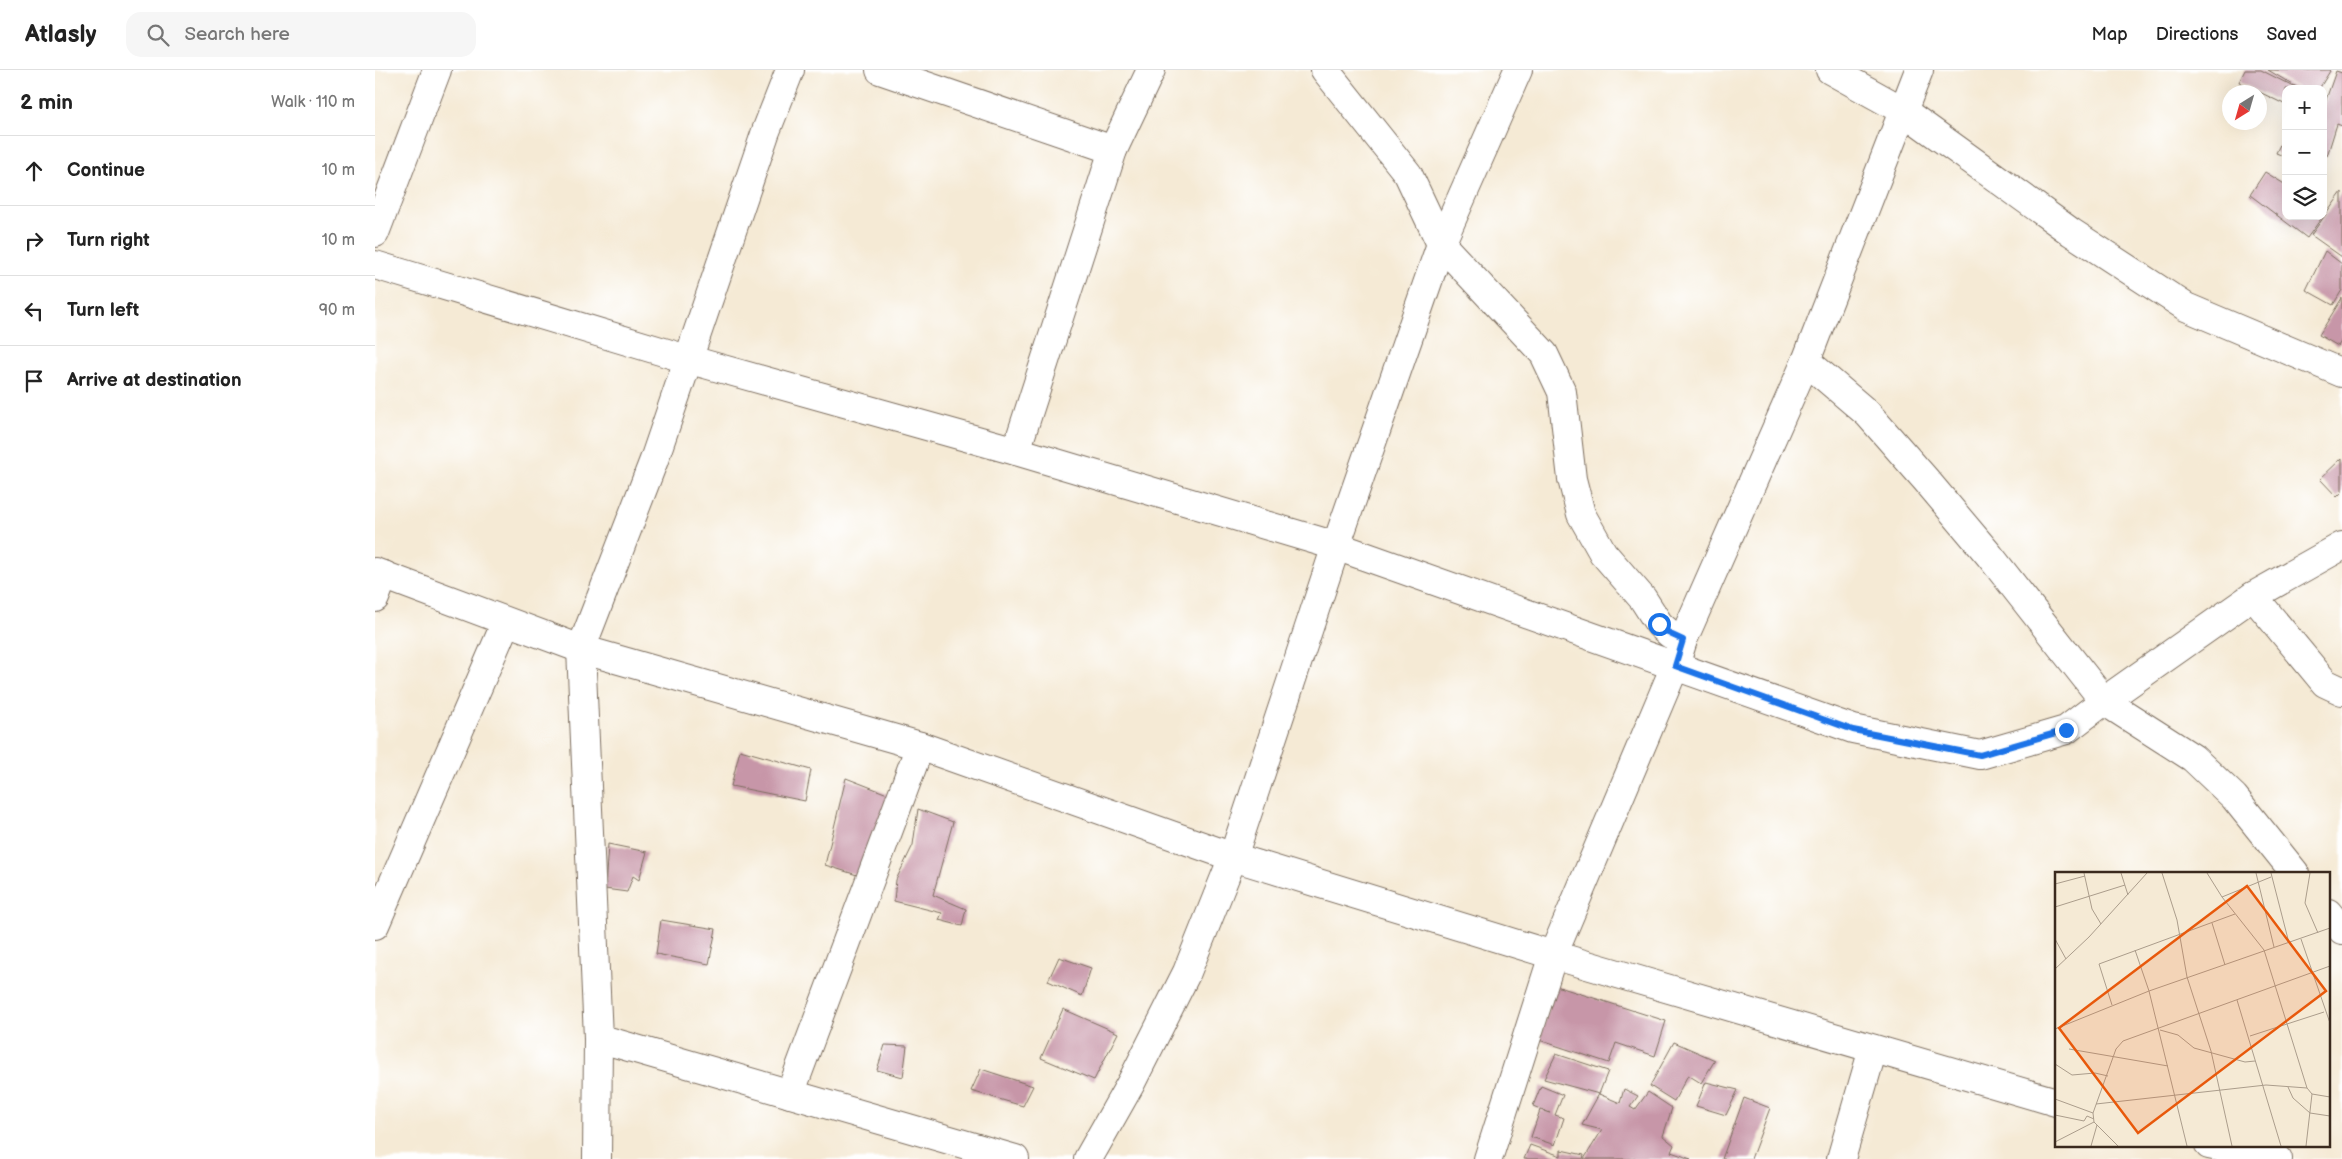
<!DOCTYPE html>
<meta charset="utf-8">
<style>
:root{--surface:#fff;--page:#f6f6f6;--text:#222;--muted:#767676;--line:#e0e0e0}
body{margin:0;font-family:"Balsamiq Sans",sans-serif;background:var(--page);color:var(--text)}
.controls{position:absolute;right:15px;top:15px;display:grid;overflow:hidden;border-radius:10px;box-shadow:0 5px 20px #0002}
.controls button{width:45px;height:45px;display:grid;place-items:center;padding:0;border:0;border-bottom:1px solid var(--line);background:var(--surface);color:var(--text);font:25px sans-serif}
.compass{position:absolute;left:1847px;top:15px;width:45px;height:45px;border-radius:50%;background:var(--surface);box-shadow:0 5px 20px #0002;rotate:217deg}
.stop{position:absolute;width:15px;height:15px;margin:-11px;border:4px solid #1a73e8;border-radius:50%;background:#fff}
.stop.end{background:#1a73e8;border-color:#fff;box-shadow:0 1px 5px #0008}
.list{margin:0;padding:0;list-style:none}
h2{display:flex;justify-content:space-between;align-items:center;height:65px;margin:0;padding:0 20px;font-size:21px}
h2 small{font-size:16px;font-weight:400;color:var(--muted)}
.list li{display:grid;grid-template-columns:32px 1fr auto;gap:15px;align-items:center;box-sizing:border-box;height:70px;padding:0 20px;border-top:1px solid var(--line)}
.list b{display:block;font-size:19px;white-space:nowrap}
.list em{font-size:16px;font-style:normal;color:var(--muted)}
.icon{flex:none;width:28px;height:28px;fill:none;stroke:currentColor;stroke-width:2;stroke-linecap:round;stroke-linejoin:round}
.map{position:relative;flex:none;width:1967px;height:1089px;overflow:hidden}
header{display:flex;align-items:center;gap:30px;box-sizing:border-box;height:70px;padding:0 25px;background:var(--surface);border-bottom:1px solid var(--line)}
header strong{font-size:24px}
nav{display:flex;gap:28px;margin-inline-start:auto;font-size:18px}
.search{width:350px;height:45px;background:var(--page);display:flex;align-items:center;gap:12px;box-sizing:border-box;padding:0 18px;border-radius:15px;color:var(--muted);font-size:19px}
main{display:flex}
aside{flex:1;background:var(--surface)}
.map>svg:first-child{display:block}
</style>
<header>
<strong>Atlasly</strong>
<div class="search"><svg class="icon" aria-label="search" viewBox="0 0 24 24"><circle cx="10" cy="10" r="6"/><path d="M15 15l6 6"/></svg>Search here</div>
<nav><a>Map</a><a>Directions</a><a>Saved</a></nav>
</header>
<main>
<aside>
<h2>2 min<small>Walk · 110 m</small></h2>
<ul class="list">
<li><svg class="icon" aria-label="ahead" viewBox="0 0 24 24"><path d="M12 20V5M6 11l6-6 6 6"/></svg><div><b>Continue</b></div><em>10 m</em></li>
<li><svg class="icon" aria-label="right" viewBox="0 0 24 24"><path d="M7 20v-9h11M14 6l5 5-5 5"/></svg><div><b>Turn right</b></div><em>10 m</em></li>
<li><svg class="icon" aria-label="left" viewBox="0 0 24 24"><path d="M17 20v-9H6M10 6l-5 5 5 5"/></svg><div><b>Turn left</b></div><em>90 m</em></li>
<li><svg class="icon" aria-label="arrive" viewBox="0 0 24 24"><path d="M6 21V4h12l-3 4 3 4H6"/></svg><div><b>Arrive at destination</b></div></li>
</ul>
</aside>
<div class="map">
<svg width="1967" height="1089" viewBox="0 0 1967 1089">
<rect width="100%" height="100%" fill="#fff"/>
<filter id="ink" filterUnits="userSpaceOnUse"><feTurbulence type="fractalNoise" baseFrequency=".02" numOctaves="2"/><feDisplacementMap in="SourceGraphic" scale="10" xChannelSelector="R" yChannelSelector="G"/><feConvolveMatrix kernelMatrix="1 2 1 2 8 2 1 2 1" color-interpolation-filters="sRGB"/></filter>
<filter id="wash" filterUnits="userSpaceOnUse"><feTurbulence type="fractalNoise" baseFrequency=".0096" numOctaves="4" result="noise"/><feDisplacementMap in="SourceGraphic" scale="20" xChannelSelector="R" yChannelSelector="G"/><feGaussianBlur stdDeviation="1.12" result="paint"/><feColorMatrix in="noise" values="0 0 0 0 0 0 0 0 0 0 0 0 0 0 0 0 0 1.4 0 .05"/><feComposite in="paint" operator="in"/></filter>
<g filter="url(#wash)">
<rect width="100%" height="100%" fill="#f5ead5"/>
<g id="blocks">
<g fill="#c796a8">
<polygon points="1870,0 1886,0 1923,19 1911,19 1911,35 1864,12"/>
<polygon points="1893,0 1954,0 1955,1 1944,19 1925,19"/>
<polygon points="1961,1 1967,3 1967,56 1962,54 1952,86 1948,85 1948,38"/>
<polygon points="1911,62 1911,87 1901,83"/>
<polygon points="1890,102 1911,115 1911,146 1948,146 1932,168 1875,125"/>
<polygon points="1967,122 1967,187 1936,165"/>
<polygon points="1950,181 1967,194 1967,220 1958,235 1931,220"/>
<polygon points="1967,228 1967,270 1963,276 1944,265"/>
<polygon points="1967,388 1967,422 1962,427 1945,409"/>
<polygon points="365,680 436,700 430,731 356,716"/>
<polygon points="471,708 515,725 482,805 450,795"/>
<polygon points="543,739 578,752 558,825 591,839 587,856 564,850 567,843 519,831 521,810 538,775"/>
<polygon points="233,774 272,782 264,810 258,806 252,822 230,819"/>
<polygon points="286,850 341,859 334,894 281,884"/>
<polygon points="684,887 716,898 707,926 673,911"/>
<polygon points="1181,916 1291,951 1280,986 1241,973 1234,993 1164,970"/>
<polygon points="688,939 743,963 719,1010 666,988"/>
<polygon points="1299,972 1340,990 1326,1013 1313,1005 1299,1031 1275,1016"/>
<polygon points="510,975 532,976 528,1007 502,1000"/>
<polygon points="1181,984 1233,1001 1224,1024 1169,1009"/>
<polygon points="606,999 658,1016 648,1036 596,1021"/>
<polygon points="1331,1012 1363,1020 1351,1045 1321,1036"/>
<polygon points="1166,1016 1188,1025 1180,1045 1189,1048 1180,1075 1156,1067 1165,1040 1175,1043 1158,1036"/>
<polygon points="1249,1019 1263,1026 1255,1037 1260,1040 1273,1022 1297,1038 1288,1066 1299,1075 1296,1082 1316,1089 1209,1089 1227,1060 1207,1055 1224,1024 1245,1033"/>
<polygon points="1369,1028 1395,1038 1376,1089 1347,1089"/>
<polygon points="1155,1075 1186,1086 1186,1080 1209,1085 1208,1089 1149,1089"/>
</g>
</g>
</g>
<g filter="url(#ink)">
<use href="#blocks" fill-opacity="0" stroke="#7c6d5e" stroke-width="1"/>
<g fill="none" stroke-linecap="round" stroke-linejoin="round">
<g stroke="#7c6d5e" stroke-width="30">
<g id="minor">
<polyline points="505,0 738,80"/>
<polyline points="950,0 1033,104 1066,174 1169,284 1187,322 1197,409 1206,444 1228,483 1268,529 1284,554 1295,564 1308,570"/>
<polyline points="1455,0 1527,40 1696,162 1811,237 1967,303"/>
<polyline points="0,163 62,0"/>
<polyline points="0,195 312,289 641,381 961,476 1478,659 1605,685 1691,660 1729,631 1878,526 1967,476"/>
<polyline points="1431,291 1493,344 1551,410 1615,486 1729,631 1818,688 1859,727 1920,803"/>
<polyline points="641,381 738,80 776,0"/>
<polyline points="1878,526 1950,613 1967,621"/>
<polyline points="0,528 9,505"/>
<polyline points="1953,843 1967,860"/>
<polyline points="0,855 131,552"/>
<polyline points="223,968 640,1089"/>
<polyline points="415,1024 545,676"/>
<polyline points="222,1089 223,968 206,579 279,390 391,61 415,0"/>
<polyline points="713,1089 756,1013 812,902 858,787 961,476 1066,174 1143,0"/>
<polyline points="1113,1089 1178,885 1300,596 1308,570 1431,291 1544,0"/>
<polyline points="1466,1089 1498,979"/>
</g>
</g>
<g stroke="#7c6d5e" stroke-width="30">
<g id="tertiary">
<polyline points="0,502 206,579 545,676 858,787 1178,885 1681,1032"/>
<polyline points="1834,1075 1903,1089"/>
</g>
</g>
<use href="#minor" stroke="#fff" stroke-width="28"/>
<use href="#tertiary" stroke="#fff" stroke-width="28"/>
</g>
</g>
<g fill="none" stroke-linecap="round" stroke-linejoin="round" filter="url(#ink)">
<polyline stroke="#1a73e8" stroke-width="6" points="1284,554 1295,564 1308,570 1300,596 1478,660 1605,685 1691,660"/>
</g>
<g transform="translate(1680 802)">
<rect width="275" height="275" fill="#f5ead5"/>
<path fill="none" stroke="#ab9d8c" stroke-width="1" d="M29 1 37 37 46 52M66 1 73 23M107 1 122 48 132 105 156 179 177 274M152 1 167 25 209 78 252 216 257 222 275 225M201 1 219 75M216 1 234 71M255 1 250 31 263 61M0 12 30 4M167 25 216 5M0 35 70 13M157 51 170 93M0 67 11 87M246 67 275 151M80 78 94 119 132 274M0 97 34 65 92 1M182 128 226 274M57 133 44 92 180 42M0 157 94 119 275 56M105 158 123 163 139 176 190 190 200 189M195 164 269 140M14 177 113 194M0 192 17 203 40 201 53 204M233 215 238 226 255 241 275 244M0 227 38 241M41 232 211 213 252 216M0 243 29 249 32 244 39 247M0 270 39 250M36 274 42 253M63 274 39 250 38 241 61 177 68 169 275 94M251 274 257 222"/>
<path fill="#e8590c" fill-opacity="0.15" stroke="#e8590c" stroke-width="2.5" d="M192 14 271 119 83 261 4 156Z"/>
<rect width="275" height="275" fill="none" stroke="#3b2a1e" stroke-width="2.5"/>
</g>
</svg>
<div class="controls">
<button>+</button>
<button>−</button>
<button><svg class="icon" aria-label="layers" viewBox="0 0 24 24"><path d="M12 4l9 5-9 5-9-5zM3 14l9 5 9-5"/></svg></button>
</div>
<svg class="compass" viewBox="-18 -18 36 36"><path d="M0-13l5 13h-10z" fill="#e53935"/><path d="M0 13l5-13h-10z" fill="#767676"/></svg>
<div class="stop" style="left:1284px;top:554px"></div>
<div class="stop end" style="left:1691px;top:660px"></div>
</div>
</main>
